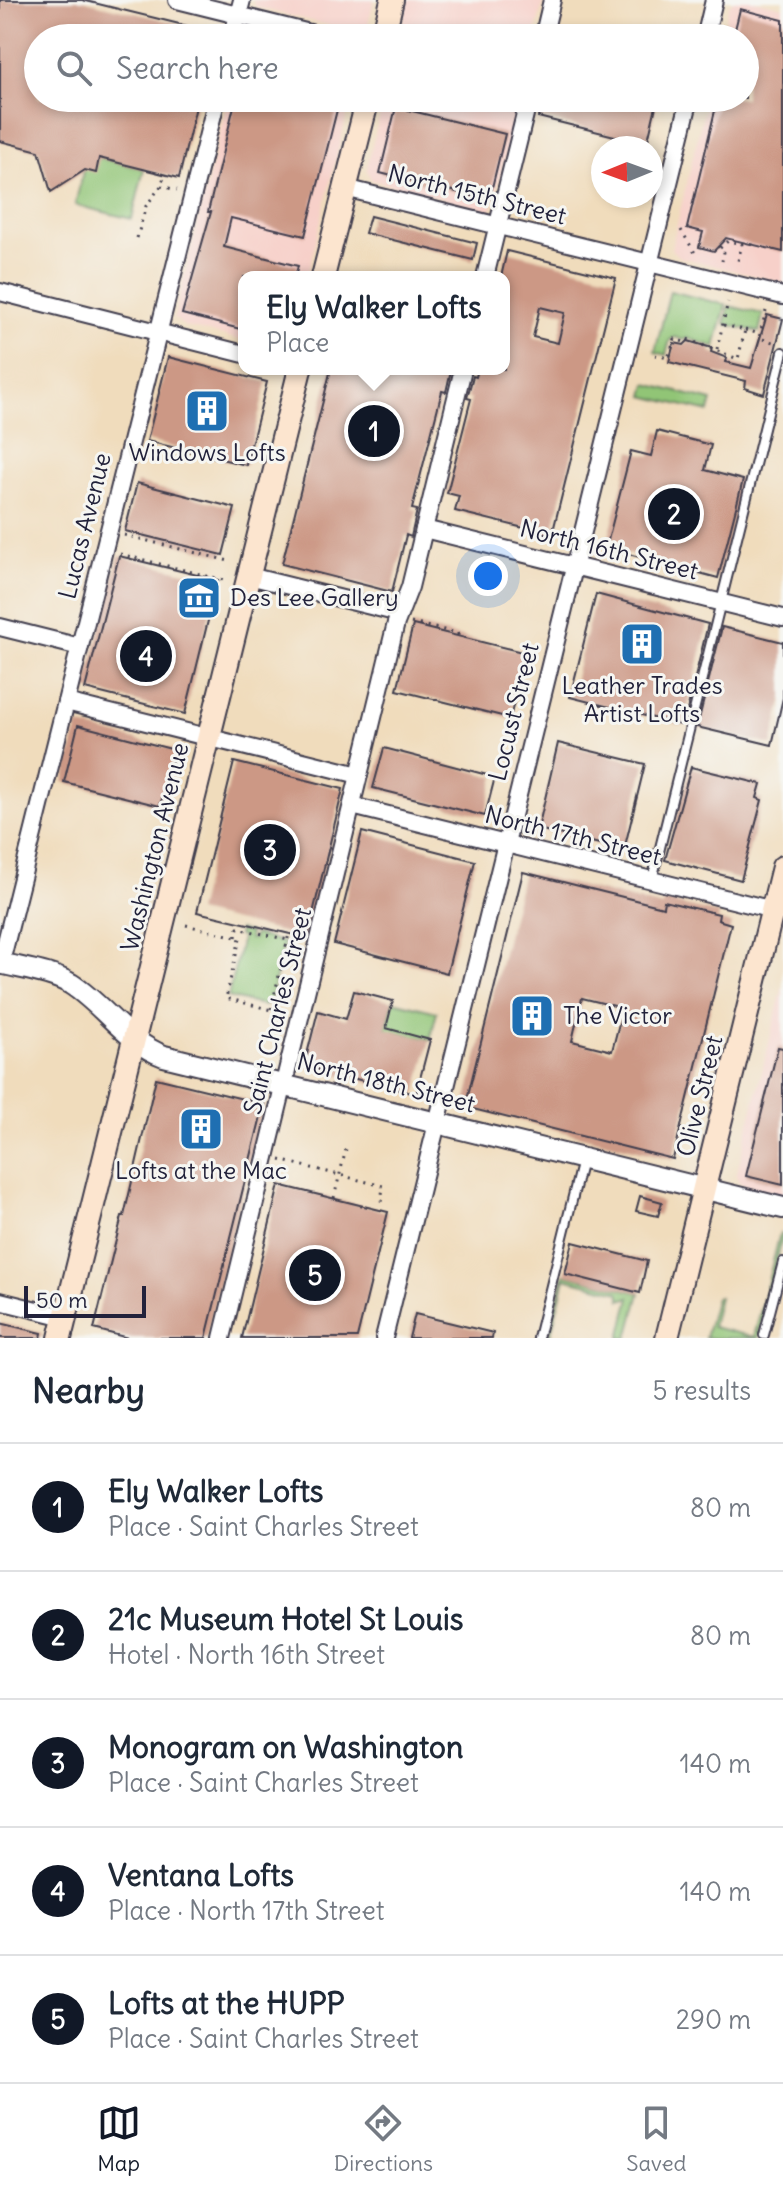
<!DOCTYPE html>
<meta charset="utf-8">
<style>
:root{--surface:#fff;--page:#f2f2f3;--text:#1f2937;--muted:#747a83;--line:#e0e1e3;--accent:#111827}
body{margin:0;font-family:Delius,sans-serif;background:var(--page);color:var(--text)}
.compass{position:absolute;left:591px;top:136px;width:72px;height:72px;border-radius:50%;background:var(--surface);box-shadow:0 4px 12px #0003;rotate:269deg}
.scale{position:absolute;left:24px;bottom:20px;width:122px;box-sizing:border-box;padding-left:8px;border:4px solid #22223b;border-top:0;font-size:22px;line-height:28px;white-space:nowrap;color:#22223b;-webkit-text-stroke:6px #f6f6f2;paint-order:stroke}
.you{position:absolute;left:488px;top:576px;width:28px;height:28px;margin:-20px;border:6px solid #fff;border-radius:50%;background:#1a73e8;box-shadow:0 0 0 12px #1a73e833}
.badge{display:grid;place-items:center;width:52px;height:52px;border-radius:50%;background:var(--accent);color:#fff;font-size:26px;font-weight:700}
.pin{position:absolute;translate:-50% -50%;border:4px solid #fff;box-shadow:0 2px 8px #0006}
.popup{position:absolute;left:238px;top:271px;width:272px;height:104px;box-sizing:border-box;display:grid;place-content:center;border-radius:16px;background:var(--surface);filter:drop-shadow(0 2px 6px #0005);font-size:26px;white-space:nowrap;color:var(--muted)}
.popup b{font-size:30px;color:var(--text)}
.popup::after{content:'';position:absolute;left:50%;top:100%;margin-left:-16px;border:16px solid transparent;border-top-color:var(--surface)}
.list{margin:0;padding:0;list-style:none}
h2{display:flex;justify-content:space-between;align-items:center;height:104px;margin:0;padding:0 32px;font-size:34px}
h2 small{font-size:26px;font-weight:400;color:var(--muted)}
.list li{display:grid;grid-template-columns:52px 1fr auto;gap:24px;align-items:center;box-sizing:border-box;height:128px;padding:0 32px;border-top:2px solid var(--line)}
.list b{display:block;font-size:30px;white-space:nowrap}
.list p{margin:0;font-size:26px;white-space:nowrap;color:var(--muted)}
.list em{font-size:26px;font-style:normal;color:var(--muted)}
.icon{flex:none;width:44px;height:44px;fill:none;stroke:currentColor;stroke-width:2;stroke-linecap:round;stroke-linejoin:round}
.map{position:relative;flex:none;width:783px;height:1338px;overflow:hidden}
.search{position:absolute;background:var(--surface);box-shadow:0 4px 12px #0003;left:24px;right:24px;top:24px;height:88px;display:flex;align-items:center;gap:20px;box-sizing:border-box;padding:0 28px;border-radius:44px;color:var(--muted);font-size:30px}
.sheet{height:744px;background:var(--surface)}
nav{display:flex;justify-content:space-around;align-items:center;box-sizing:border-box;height:112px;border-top:2px solid var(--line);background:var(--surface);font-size:22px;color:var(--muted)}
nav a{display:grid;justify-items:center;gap:4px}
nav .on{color:var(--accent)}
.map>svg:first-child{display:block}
</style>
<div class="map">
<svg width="783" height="1338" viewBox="0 0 783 1338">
<rect width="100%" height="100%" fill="#f6f6f2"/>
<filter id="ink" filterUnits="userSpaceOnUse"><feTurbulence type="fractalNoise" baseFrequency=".0125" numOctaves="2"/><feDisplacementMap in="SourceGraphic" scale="16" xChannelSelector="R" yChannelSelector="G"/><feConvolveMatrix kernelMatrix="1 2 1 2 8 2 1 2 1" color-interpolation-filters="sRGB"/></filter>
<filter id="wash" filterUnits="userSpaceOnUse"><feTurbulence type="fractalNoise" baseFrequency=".006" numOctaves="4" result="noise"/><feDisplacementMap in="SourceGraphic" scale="32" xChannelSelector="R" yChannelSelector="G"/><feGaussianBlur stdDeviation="1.8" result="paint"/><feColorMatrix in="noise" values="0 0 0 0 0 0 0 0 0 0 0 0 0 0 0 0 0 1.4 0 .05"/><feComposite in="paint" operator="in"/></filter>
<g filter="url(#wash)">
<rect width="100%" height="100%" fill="#f0dcbc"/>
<g fill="#f7d0c9">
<polygon points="253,0 374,0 368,25 362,31 355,32 259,8 255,6"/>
<polygon points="408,0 544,0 534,38 399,38"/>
<polygon points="734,0 753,0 783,7 783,283 679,257 671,249 707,98 745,98 745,38 721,38 729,6"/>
<polygon points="228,98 351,98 307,277 244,277 244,341 184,326 174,318"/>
<polygon points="384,98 520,98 492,209 486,210 371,180 367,170 368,163"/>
<polygon points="783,986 783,1195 743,1185 738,1181 737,1173"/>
</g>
<g fill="#91c576" stroke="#5a7458" stroke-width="2">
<polygon points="87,155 144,169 132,219 75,205"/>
<polygon points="670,291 726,305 715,347 687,338 683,340 675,337 670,340 666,355 655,352"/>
<polygon points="729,306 763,314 759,332 725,324"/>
<polygon points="647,384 712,401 709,412 644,396"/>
<polygon points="239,930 250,933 249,939 253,939 254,934 284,943 270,1002 266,1001 265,1006 228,997 242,937 238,936"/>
<polygon points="393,1001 437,1012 430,1040 386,1029"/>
<polygon points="780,1233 783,1235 758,1338 705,1338 716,1297 719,1297 712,1327 754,1337"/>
<polygon points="564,1274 640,1293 628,1338 620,1338 630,1297 621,1300 619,1292 565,1278 550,1337 555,1338 547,1338"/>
</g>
<g id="blocks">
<g fill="#cc9885" fill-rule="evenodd">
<polygon points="0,0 82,0 216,33 215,38 38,38 38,98 198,98 179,178 99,158 96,173 85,170 51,192 39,151 0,141"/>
<polygon points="740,9 783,20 783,252 726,238 714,251 699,247 703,232 687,228 718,98 745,98 745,38 733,38"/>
<polygon points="236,98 340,98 305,236 231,218 224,247 298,266 295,277 244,277 244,330 182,314 211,212 208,212"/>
<polygon points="543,98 658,98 647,144 538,117"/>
<polygon points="396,107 505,134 489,200 380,173"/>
<polygon points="370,216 477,243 473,260 365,233"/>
<path d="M507 251 616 278 552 535 455 511 459 496 447 493 471 399 467 398 473 376 476 377 478 369H504V277H501ZM540 307 565 313 558 343 533 337Z"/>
<polygon points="767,315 783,319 764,394 745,388 746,381 669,362 674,343 684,345 688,341 712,348 711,352 727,358 726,362 751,368"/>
<polygon points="168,357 267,382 246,465 147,441"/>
<polygon points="331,369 451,370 446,392 442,391 412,509 417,510 411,537 406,535 392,592 282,564"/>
<polygon points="657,431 711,445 705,470 743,480 718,578 606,548 631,451 651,456"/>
<polygon points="137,483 235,508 223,555 125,531"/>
<polygon points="119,556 218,580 185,714 85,689"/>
<polygon points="596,594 708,624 684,723 681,725 570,697"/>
<polygon points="413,625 526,653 510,718 397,690"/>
<polygon points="722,627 783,642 783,698 772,745 697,727"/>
<polygon points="78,725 175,750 160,806 64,782"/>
<polygon points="558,743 645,764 624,850 538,829"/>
<polygon points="384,748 495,777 485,816 373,788"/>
<polygon points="234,762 343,789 307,938 197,912"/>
<polygon points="691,767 761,784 757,798 762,800 741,880 665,860"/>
<polygon points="362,832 475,861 447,973 334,944"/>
<path d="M523 872 663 907 664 901 719 914 718 920 731 924 673 1159 465 1107ZM582 998 623 1008 612 1051 572 1041Z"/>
<polygon points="354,991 393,1001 386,1028 430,1040 416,1094 304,1066 318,1011 346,1019"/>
<polygon points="778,1047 783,1048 783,1185 746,1176"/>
<polygon points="156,1078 264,1104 206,1338 128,1338 94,1329 122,1216 124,1216"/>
<polygon points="279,1185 388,1212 357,1338 242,1338"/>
<polygon points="640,1196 662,1202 658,1216 636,1211"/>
<polygon points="573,1242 647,1261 640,1293 565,1274"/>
<polygon points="415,1314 493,1333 492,1338 409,1338"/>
<polygon points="0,1323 42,1333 41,1338 0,1338"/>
</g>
</g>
</g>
<g filter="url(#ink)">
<use href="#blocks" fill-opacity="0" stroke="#413e4e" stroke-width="2"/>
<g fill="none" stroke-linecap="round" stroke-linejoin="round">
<g stroke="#413e4e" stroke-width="12">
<g id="service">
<polyline points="652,880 783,352"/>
<polyline points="764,1335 783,1262"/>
<polyline points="538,1338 582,1160"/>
</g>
</g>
<g stroke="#413e4e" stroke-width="20">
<g id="minor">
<polyline points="177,0 330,38"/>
<polyline points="232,38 242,0"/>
<polyline points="543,38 552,0"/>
<polyline points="705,38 714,0"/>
<polyline points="345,188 783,296"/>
<polyline points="485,277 529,98"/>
<polyline points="0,292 244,354"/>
<polyline points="424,529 783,618"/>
<polyline points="249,576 399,613"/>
<polyline points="0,627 80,647"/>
<polyline points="66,702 359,775"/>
<polyline points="352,806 781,912"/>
<polyline points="0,966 217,98"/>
<polyline points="0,1301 65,1317"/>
<polyline points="222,1338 396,623 410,587 463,369"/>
<polyline points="384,1338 690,98"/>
</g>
</g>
<g stroke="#413e4e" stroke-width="24">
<path id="tertiary" d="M0 963C23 969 51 972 71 984 105 1006 126 1042 164 1056L783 1208"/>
</g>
<g stroke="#413e4e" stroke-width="26">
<g id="secondary">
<polyline points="383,38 392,0"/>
<polyline points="323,277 368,98"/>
<polyline points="60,1338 300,369"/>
<polyline points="667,1338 783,867"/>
</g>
</g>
<g stroke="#413e4e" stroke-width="3" stroke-dasharray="2 6" stroke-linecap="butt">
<polyline points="161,186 177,190"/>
<polyline points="681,230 697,256"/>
<polyline points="137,238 146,206 161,186 165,174"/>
<polyline points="718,246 724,252 722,261"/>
<polyline points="720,248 728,241 742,244 737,265"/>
<polyline points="766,311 759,338 776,343"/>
<polyline points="745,330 761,334"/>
<polyline points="717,349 728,302"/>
<polyline points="655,355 668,358 675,339 684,342 687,339 738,359 745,330 723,325"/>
<polyline points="124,535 229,561"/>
<polyline points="120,554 224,580"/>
<polyline points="411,623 458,633 458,636"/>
<polyline points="186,925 240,938 226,998 279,1012"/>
<polyline points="236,937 238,928 288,940"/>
<polyline points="271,1009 289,934"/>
<polyline points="693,1091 708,1096"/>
<polyline points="682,1135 698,1138"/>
<polyline points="280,1160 383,1186 381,1203"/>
<polyline points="334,1198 346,1149"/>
</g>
<use href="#service" stroke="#fff" stroke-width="8"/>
<use href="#minor" stroke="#fff" stroke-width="16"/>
<use href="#tertiary" stroke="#fff" stroke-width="20"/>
<use href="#secondary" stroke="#fce5cf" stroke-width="22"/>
</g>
</g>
<defs>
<g id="building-square" transform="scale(2.3)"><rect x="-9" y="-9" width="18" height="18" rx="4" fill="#1f6fb2" stroke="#f6f6f2"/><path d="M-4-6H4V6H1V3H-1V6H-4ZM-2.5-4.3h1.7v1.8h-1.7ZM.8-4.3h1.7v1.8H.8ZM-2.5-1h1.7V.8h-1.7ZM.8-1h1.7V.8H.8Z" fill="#fff"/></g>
<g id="museum-square" transform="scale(2.3)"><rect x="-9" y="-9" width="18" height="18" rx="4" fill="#1f6fb2" stroke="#f6f6f2"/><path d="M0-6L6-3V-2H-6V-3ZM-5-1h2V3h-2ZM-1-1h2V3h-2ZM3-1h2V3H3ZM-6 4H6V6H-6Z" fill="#fff"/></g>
</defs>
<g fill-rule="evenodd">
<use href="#building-square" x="207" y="411"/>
<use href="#museum-square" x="199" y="598"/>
<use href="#building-square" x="642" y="644"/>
<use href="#building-square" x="532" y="1016"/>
<use href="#building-square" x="201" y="1129"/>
</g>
<g text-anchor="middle" stroke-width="6" stroke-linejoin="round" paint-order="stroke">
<g font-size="24" fill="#22223b" stroke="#f6f6f2">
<text transform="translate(477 195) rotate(14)" y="8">North 15th Street</text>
<text transform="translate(85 526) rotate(-76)" y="8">Lucas Avenue</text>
<text transform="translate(609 550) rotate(14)" y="8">North 16th Street</text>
<text transform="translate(514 712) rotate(-76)" y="8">Locust Street</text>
<text transform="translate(573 836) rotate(14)" y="8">North 17th Street</text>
<text transform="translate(155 847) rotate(-76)" y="8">Washington Avenue</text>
<text transform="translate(278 1011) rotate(-76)" y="8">Saint Charles Street</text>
<text transform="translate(386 1083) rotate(14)" y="8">North 18th Street</text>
<text transform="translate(700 1096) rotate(-76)" y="8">Olive Street</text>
</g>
<g font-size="24" fill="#22223b" stroke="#f6f6f2">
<text x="207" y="461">Windows Lofts</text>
<text x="230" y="606" text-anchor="start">Des Lee Gallery</text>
<text x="642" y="694">Leather Trades<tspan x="642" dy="28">Artist Lofts</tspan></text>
<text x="563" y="1024" text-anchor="start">The Victor</text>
<text x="201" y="1179">Lofts at the Mac</text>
</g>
</g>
</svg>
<svg class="compass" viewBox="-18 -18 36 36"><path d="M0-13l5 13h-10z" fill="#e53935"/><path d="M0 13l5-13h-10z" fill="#747a83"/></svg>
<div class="scale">50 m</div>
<div class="you"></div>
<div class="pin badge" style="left:374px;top:431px">1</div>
<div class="popup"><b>Ely Walker Lofts</b>Place</div>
<div class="pin badge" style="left:674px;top:514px">2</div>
<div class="pin badge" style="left:270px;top:850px">3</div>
<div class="pin badge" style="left:146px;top:656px">4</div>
<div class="pin badge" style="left:315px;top:1275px">5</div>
<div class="search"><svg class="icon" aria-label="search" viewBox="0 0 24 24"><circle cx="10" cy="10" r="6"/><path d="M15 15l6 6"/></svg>Search here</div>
</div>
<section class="sheet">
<h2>Nearby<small>5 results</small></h2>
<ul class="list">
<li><span class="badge">1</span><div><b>Ely Walker Lofts</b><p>Place · Saint Charles Street</p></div><em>80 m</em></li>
<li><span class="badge">2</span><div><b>21c Museum Hotel St Louis</b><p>Hotel · North 16th Street</p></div><em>80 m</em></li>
<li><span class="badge">3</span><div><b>Monogram on Washington</b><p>Place · Saint Charles Street</p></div><em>140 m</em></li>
<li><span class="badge">4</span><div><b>Ventana Lofts</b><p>Place · North 17th Street</p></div><em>140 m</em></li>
<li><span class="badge">5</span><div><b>Lofts at the HUPP</b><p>Place · Saint Charles Street</p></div><em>290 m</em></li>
</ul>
</section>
<nav>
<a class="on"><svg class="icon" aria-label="map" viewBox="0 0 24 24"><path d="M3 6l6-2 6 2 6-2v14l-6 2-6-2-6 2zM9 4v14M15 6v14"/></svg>Map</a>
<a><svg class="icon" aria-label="directions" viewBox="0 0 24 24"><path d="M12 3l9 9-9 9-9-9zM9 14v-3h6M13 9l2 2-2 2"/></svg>Directions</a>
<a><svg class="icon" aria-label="saved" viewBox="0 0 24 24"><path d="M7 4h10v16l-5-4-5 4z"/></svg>Saved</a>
</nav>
